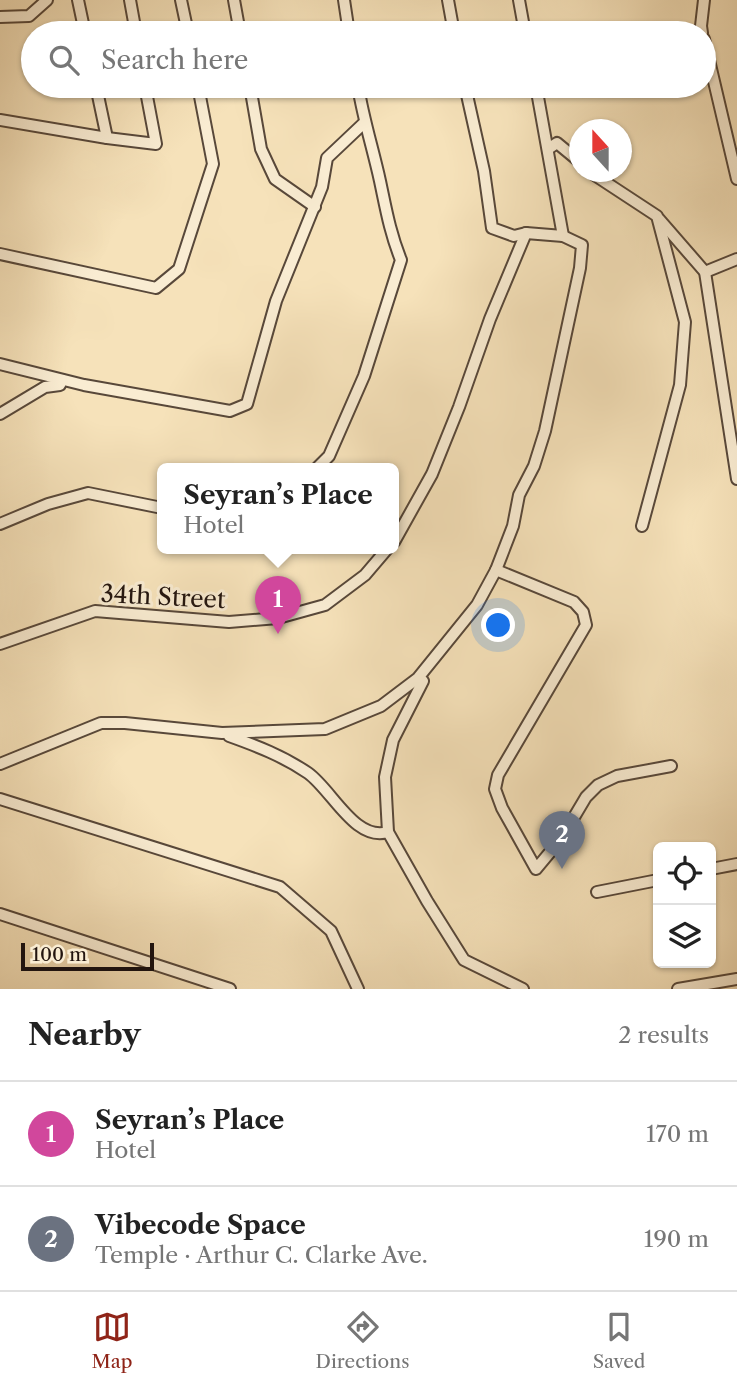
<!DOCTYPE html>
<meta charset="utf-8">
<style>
:root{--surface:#fff;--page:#f6f6f6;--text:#222;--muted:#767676;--line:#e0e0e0;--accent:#8f2418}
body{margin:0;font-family:"Libre Caslon Text",serif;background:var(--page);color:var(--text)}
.controls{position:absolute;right:21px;bottom:21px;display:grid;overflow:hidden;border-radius:10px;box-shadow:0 2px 5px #0004}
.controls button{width:63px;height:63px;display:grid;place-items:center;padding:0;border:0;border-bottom:2px solid var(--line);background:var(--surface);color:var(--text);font:35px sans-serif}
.compass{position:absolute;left:569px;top:119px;width:63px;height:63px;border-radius:50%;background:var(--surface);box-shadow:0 2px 5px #0004;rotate:339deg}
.scale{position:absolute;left:21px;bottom:18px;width:133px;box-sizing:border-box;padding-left:7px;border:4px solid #23150f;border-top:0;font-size:19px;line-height:24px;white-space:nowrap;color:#23150f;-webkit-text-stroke:5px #f9ecd2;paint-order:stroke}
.you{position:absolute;left:499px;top:626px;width:24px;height:24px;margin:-18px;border:5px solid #fff;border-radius:50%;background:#1a73e8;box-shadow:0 0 0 10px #1a73e833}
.badge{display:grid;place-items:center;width:46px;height:46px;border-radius:50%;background:var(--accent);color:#fff;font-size:23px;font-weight:700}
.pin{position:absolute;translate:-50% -58px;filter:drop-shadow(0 2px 4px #0008)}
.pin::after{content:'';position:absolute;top:37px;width:24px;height:21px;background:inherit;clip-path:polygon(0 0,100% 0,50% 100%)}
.popup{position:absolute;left:157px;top:463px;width:242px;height:91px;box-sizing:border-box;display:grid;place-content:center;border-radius:10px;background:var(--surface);filter:drop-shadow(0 2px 5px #0005);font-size:23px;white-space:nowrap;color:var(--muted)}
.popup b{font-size:26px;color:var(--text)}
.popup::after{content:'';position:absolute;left:50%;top:100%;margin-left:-14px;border:14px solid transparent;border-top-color:var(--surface)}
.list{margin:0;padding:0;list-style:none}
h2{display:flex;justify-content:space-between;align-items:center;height:91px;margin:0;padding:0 28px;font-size:30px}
h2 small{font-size:23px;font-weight:400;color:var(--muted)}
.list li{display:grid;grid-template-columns:46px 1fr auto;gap:21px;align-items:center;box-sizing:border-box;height:105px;padding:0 28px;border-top:2px solid var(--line)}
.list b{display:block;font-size:26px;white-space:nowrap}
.list p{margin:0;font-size:23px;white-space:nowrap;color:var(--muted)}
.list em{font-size:23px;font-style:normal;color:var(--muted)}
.icon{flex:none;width:38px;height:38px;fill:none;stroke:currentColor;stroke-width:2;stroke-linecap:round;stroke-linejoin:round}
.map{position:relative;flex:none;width:737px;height:989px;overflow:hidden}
.search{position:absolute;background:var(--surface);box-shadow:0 2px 5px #0004;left:21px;right:21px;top:21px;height:77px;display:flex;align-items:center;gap:18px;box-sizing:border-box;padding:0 24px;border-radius:38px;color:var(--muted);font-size:26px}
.sheet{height:301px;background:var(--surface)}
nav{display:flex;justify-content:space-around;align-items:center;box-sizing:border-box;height:98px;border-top:2px solid var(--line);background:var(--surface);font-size:19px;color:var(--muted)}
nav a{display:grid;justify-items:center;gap:4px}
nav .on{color:var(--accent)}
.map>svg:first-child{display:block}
</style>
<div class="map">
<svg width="737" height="989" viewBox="0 0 737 989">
<rect width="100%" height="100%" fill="#f6e2ba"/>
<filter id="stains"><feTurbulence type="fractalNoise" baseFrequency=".00286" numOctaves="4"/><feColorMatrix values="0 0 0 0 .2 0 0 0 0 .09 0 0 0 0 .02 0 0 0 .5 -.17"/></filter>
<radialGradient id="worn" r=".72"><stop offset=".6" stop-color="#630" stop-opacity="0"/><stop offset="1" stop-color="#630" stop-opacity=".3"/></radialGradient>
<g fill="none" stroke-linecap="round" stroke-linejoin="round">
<g stroke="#58483a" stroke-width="14">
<g id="minor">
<polyline points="78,0 85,33"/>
<polyline points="130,0 136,33"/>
<polyline points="181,0 188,33"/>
<polyline points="234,0 240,33"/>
<polyline points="344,0 349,33"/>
<polyline points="448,0 454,33"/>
<polyline points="519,0 525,33"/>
<polyline points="0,17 29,16 47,0"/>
<polyline points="702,33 701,26 704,0"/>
<polyline points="704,39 737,179"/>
<polyline points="96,86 107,138"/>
<polyline points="250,86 261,149 275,179 315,207"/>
<polyline points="536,86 563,236"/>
<polyline points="0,120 107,138 156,144 145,86"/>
<polyline points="548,149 557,143 580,162"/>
<polyline points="590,172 657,216 685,322 680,385 642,526"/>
<polyline points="659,219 705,272 737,479"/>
<polyline points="0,254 156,288 179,269 213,164 198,86"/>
<polyline points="705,272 737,259"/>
<polyline points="0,364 84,385 230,411 247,404 276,301 322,187 327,158 364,123"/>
<polyline points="0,414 45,387 60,385 62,380"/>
<path d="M317 468 329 456 364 376 401 260C390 233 386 209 380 181 373 149 363 118 358 86"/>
<polyline points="0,524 48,504 88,493 162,508"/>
<polyline points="394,542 432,474 459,407 490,319 526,233"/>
<polyline points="496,570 574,602 583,612 586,625 498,775 495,789 502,808 536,869 561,839 586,797 598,785 617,776 671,766"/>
<polyline points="0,644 95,611 229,622 278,618 325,605 365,575 388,548"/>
<polyline points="423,681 393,740 385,777 388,832 427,901 464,960 523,989"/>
<path d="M229 736C257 746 283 756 308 773 332 790 355 842 388 832"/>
<polyline points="0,764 101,723 125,723 222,733 325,729 381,706 418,678 477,605 496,570 513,526 519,495 534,466 545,431 580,268 582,245 563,236 526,233 514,236 492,228 484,171 465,86"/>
<polyline points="0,799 280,887 331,931 358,989"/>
<polyline points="711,869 737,864"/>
<polyline points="597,892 658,880"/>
<polyline points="0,914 230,989"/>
<polyline points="678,989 737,979"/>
</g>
</g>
<use href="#minor" stroke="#f9ecd2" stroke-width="10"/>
</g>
<g text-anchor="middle" stroke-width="6" stroke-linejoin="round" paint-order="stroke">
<g font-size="24" fill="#23150f" stroke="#f9ecd2">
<text transform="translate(163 597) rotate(3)" y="8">34th Street</text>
</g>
</g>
<rect width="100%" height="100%" filter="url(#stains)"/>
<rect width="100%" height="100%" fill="url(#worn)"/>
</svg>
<div class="controls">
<button><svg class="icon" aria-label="locate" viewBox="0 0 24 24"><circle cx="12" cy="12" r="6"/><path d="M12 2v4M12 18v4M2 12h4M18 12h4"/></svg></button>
<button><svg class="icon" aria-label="layers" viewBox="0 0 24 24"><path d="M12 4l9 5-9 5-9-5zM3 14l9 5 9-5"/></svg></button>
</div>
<svg class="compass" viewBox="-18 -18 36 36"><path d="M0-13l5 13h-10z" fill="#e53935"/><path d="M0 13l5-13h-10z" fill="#767676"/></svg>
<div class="scale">100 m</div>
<div class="you"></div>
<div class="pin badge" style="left:278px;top:634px;background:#d1479c">1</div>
<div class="popup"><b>Seyran’s Place</b>Hotel</div>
<div class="pin badge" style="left:562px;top:869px;background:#6b7280">2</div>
<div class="search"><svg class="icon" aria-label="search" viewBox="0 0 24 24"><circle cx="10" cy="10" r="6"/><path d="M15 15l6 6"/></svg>Search here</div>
</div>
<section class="sheet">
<h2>Nearby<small>2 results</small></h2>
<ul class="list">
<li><span class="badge" style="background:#d1479c">1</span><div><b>Seyran’s Place</b><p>Hotel</p></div><em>170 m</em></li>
<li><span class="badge" style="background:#6b7280">2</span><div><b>Vibecode Space</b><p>Temple · Arthur C. Clarke Ave.</p></div><em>190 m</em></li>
</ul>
</section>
<nav>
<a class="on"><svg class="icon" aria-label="map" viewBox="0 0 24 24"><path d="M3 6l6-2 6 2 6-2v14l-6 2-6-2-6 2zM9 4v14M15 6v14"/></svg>Map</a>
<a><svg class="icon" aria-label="directions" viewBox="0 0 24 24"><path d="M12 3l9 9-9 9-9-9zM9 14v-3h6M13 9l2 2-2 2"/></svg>Directions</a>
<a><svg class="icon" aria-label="saved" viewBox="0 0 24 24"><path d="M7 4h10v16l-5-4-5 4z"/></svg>Saved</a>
</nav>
